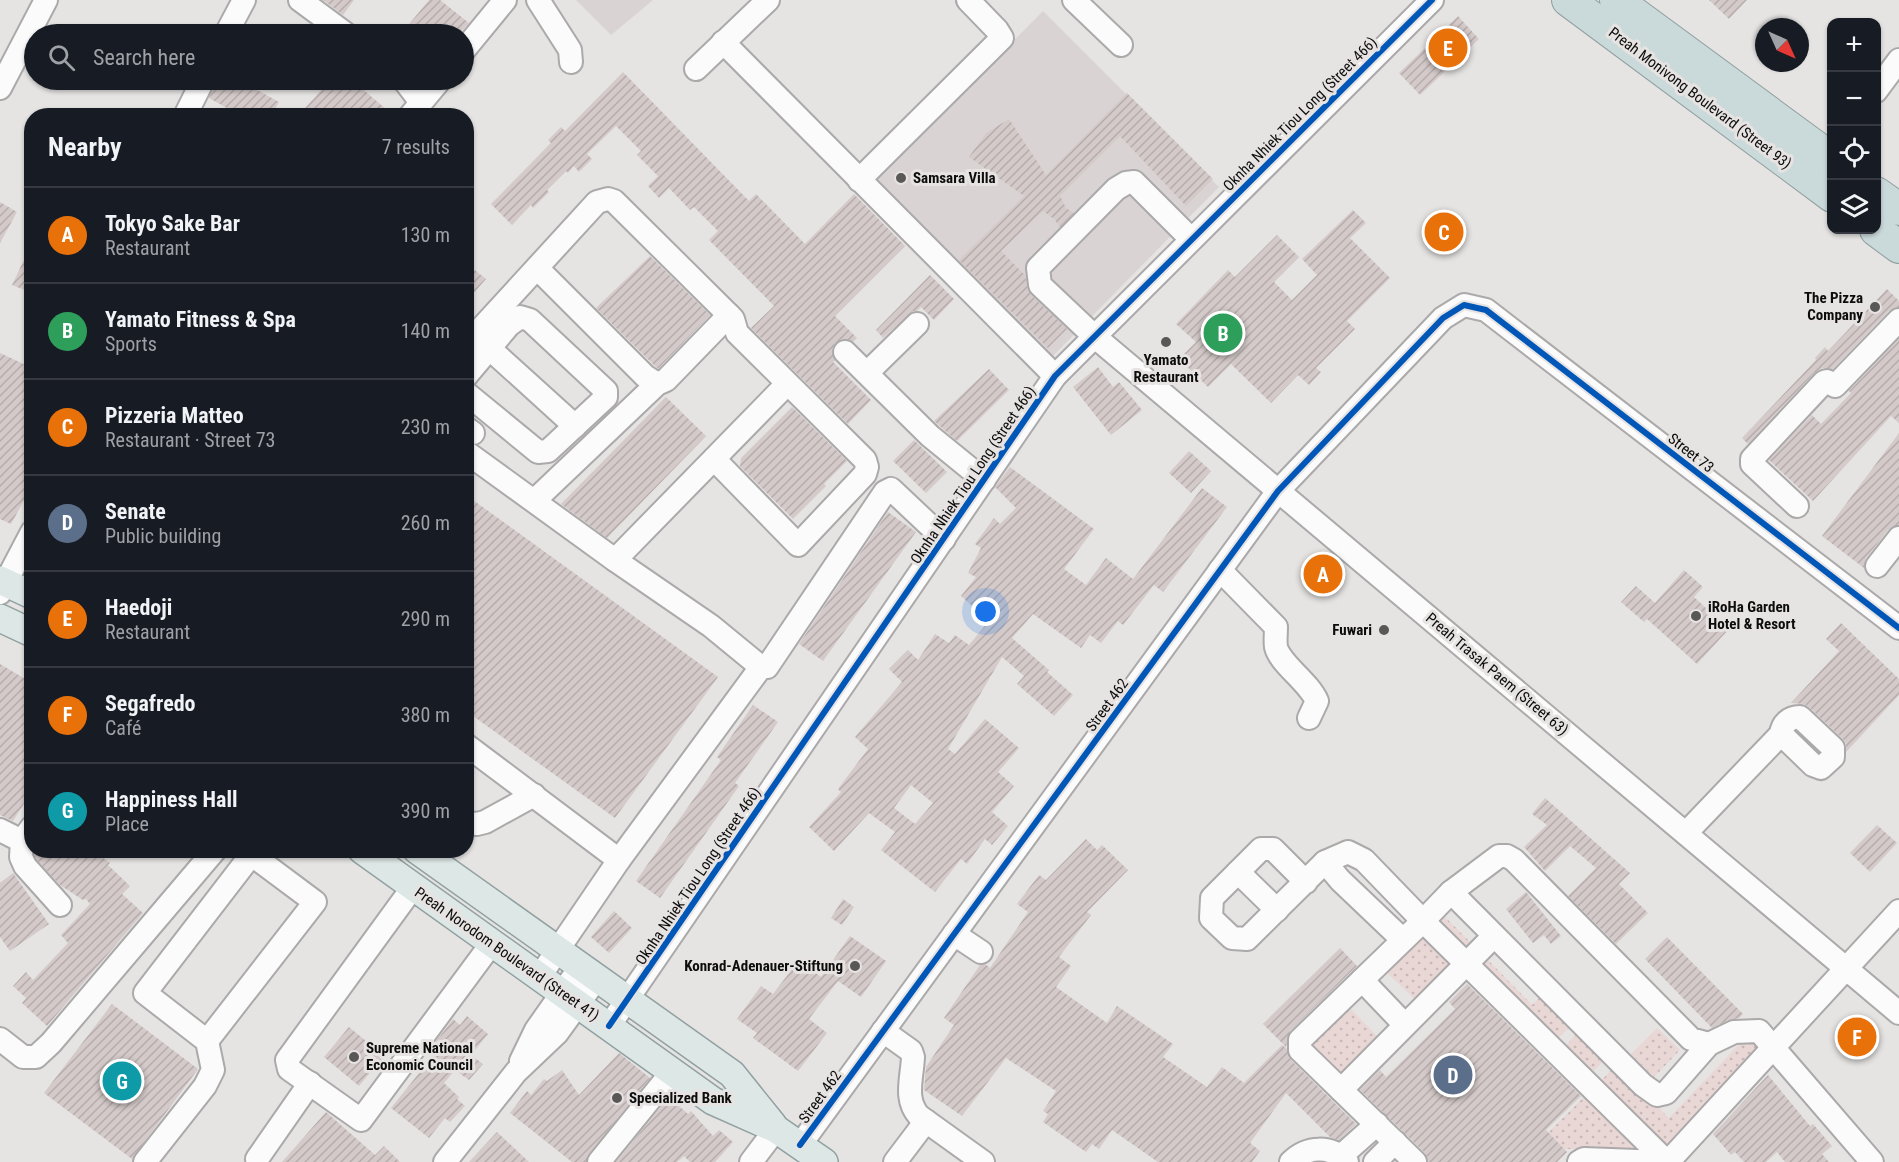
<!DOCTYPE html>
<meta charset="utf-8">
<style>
:root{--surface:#171b24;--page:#20242c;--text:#f1f3f6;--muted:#9ea1a6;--line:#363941;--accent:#ea580c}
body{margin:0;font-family:"Roboto Condensed",sans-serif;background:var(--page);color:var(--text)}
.controls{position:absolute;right:18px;top:18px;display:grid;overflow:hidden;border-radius:12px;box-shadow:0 2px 4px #0004}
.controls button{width:54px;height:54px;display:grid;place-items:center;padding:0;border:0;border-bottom:2px solid var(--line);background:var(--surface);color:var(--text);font:30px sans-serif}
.compass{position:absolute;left:1755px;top:18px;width:54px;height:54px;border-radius:50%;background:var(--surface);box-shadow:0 2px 4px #0004;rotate:135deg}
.you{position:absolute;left:986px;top:612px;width:21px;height:21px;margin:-15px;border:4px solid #fff;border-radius:50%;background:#1a73e8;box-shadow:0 0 0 9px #1a73e833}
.badge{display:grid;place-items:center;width:39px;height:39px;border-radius:50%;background:var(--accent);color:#fff;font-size:20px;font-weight:700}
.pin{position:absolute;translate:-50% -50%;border:3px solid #fff;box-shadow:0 2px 6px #0006}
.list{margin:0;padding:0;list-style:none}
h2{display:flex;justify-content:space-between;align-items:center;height:78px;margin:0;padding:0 24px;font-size:26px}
h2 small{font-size:20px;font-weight:400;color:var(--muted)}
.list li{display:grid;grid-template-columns:39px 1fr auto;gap:18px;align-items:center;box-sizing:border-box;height:96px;padding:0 24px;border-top:2px solid var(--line)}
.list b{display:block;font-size:22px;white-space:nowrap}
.list p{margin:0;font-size:20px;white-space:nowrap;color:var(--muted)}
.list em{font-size:20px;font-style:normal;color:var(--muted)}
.icon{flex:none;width:33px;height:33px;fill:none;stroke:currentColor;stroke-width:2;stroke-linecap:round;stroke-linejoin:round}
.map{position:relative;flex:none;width:1899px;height:1162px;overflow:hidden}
.search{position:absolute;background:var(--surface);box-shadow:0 2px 4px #0004;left:24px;top:24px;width:450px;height:66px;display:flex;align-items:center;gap:15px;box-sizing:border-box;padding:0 21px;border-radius:33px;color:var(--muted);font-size:22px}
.panel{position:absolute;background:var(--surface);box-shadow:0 2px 4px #0004;left:24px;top:108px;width:450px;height:750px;border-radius:24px}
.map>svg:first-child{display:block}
</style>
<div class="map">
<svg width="1899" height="1162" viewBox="0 0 1899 1162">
<defs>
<pattern id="grass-dots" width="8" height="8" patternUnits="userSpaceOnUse" patternTransform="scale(1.5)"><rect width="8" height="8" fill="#e9d7d6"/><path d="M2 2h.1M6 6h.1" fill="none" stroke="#c7b7b6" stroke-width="1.8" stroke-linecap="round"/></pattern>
<pattern id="building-hatch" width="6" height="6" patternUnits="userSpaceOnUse" patternTransform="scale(1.5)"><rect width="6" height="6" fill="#d4cac9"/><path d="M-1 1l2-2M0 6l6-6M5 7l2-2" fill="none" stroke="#b5acab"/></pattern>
</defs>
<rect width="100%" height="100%" fill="#e5e4e3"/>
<g fill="#dad3d3">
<polygon points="576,0 653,0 611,35"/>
<polygon points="1043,11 1219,187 1051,358 875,180"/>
</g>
<g fill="url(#grass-dots)">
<polygon points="1443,915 1473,945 1466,952 1437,922"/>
<polygon points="1424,934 1455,964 1417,1001 1386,972"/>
<polygon points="1487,959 1532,1005 1542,995 1574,1023 1555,1041 1482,964"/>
<polygon points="1350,1008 1379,1038 1343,1075 1313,1045"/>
<polygon points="1657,1028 1680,1050 1654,1077 1631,1054"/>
<polygon points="1579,1031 1608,1056 1590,1075 1563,1049"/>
<polygon points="1746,1037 1768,1043 1669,1148 1599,1083 1615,1066 1617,1067 1669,1118"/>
<polygon points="1585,1096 1638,1149 1564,1149 1548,1133"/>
</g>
<g fill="url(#building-hatch)" fill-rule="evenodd">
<polygon points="323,0 354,0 343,15"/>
<polygon points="429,0 440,0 469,23 459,34 401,34"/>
<polygon points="1709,0 1747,0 1729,19"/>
<polygon points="1458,16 1479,39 1420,95 1399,73"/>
<polygon points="623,72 749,201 756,194 805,244 854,194 905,246 835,316 857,338 853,342 842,339 835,343 832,349 835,361 833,362 871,400 848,424 751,328 774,306 709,240 718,231 694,207 690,210 669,188 659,198 648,186 658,176 637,155 641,151 616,126 587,154 592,159 579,172 574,166 568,173 566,171 547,190 549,192 533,208 531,205 512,225 491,204 551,143 548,140 561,127 565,131"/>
<polygon points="216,80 239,80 279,102 271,116 241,116 209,98"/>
<polygon points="330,80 352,80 394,116 298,116"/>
<polygon points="1127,93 1213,179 1186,206 1120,136 1060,196 1066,208 1074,213 1060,227 1054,219 1043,211 1001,251 1025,275 1027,287 1031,295 1067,329 1048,348 959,260 1024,196 969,157 986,133 1009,119 1046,175"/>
<polygon points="0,202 17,212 0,243"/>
<polygon points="1353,210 1366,223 1350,238 1390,278 1347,321 1355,329 1316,368 1321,372 1309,385 1298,375 1271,403 1231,364 1208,387 1179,359 1196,342 1176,324 1228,270 1235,277 1277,235 1299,257 1274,282 1292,300 1317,275 1302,259"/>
<polygon points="32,243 32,293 12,285"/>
<polygon points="650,256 710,315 658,369 596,308"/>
<polygon points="466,263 486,279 466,302"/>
<polygon points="930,275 954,299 934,320 921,307 917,311 913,311 883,338 876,330"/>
<polygon points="1887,289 1899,301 1899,307 1889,311 1833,369 1823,368 1814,373 1748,444 1742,438 1816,360 1815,358 1825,347 1828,351"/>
<polygon points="1899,339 1899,423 1891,416 1813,501 1769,460 1812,415 1821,424 1851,393 1849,391"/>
<polygon points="0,353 32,368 32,486 11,524 0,519"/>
<polygon points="1098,367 1113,387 1119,382 1142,410 1111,435 1073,387"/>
<polygon points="989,369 1009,390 957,441 934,421"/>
<polygon points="666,397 706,436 607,538 561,504"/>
<polygon points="792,407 847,461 824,484 826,486 793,519 740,466 741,458"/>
<polygon points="1899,433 1899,525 1888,530 1866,558 1864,568 1822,536"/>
<polygon points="914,440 947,472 926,493 893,461"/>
<polygon points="1189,451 1211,471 1191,493 1169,473"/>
<path d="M1010 467 1094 529 1064 569 1086 585 1106 558 1133 579 1202 488 1227 507 1163 592 1154 585 1123 625 1118 621 1101 643 1090 635 1081 648 1033 614 1012 638 1049 670 1047 672 1073 695 1054 716 1017 684 1024 676 1002 657 948 749 955 754 985 719 1019 748 998 772 1014 786 992 812 1008 826 992 845 985 839 967 864 961 859 935 892 881 850 895 832 869 813 834 851 809 827 841 792 838 789 868 749 855 737 902 682 889 669 908 650 918 660 935 634 949 643 955 635 969 645 989 621 961 596 976 577 968 573 981 548 975 544 994 518 1000 524 1016 508 995 487ZM911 785 933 803 915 824 894 808Z"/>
<polygon points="466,495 718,677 615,818 466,711"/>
<polygon points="888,512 916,532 823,661 799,644"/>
<polygon points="1684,570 1703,587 1694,597 1729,629 1697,664 1647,619 1644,622 1621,602 1636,586 1655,603"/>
<polygon points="1841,623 1899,679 1899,695 1846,752 1846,743 1843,739 1809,707 1804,704 1791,703 1839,651 1826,639"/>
<polygon points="0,664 32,683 32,791 13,821 0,815"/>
<polygon points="753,705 778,722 735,783 739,786 660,898 636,881 721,760 717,757"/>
<polygon points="1545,798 1630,873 1619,884 1648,913 1616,944 1568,896 1596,868 1570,846 1545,871 1524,847 1547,825 1532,814"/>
<polygon points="1877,825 1897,843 1870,872 1850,853"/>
<polygon points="1086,839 1097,850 1102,845 1128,870 1087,912 1091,915 1059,957 1071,966 1056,987 1107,1023 1117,1006 1173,1044 1163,1057 1207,1087 1222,1067 1244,1083 1282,1045 1287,1049 1291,1060 1356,1124 1339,1140 1330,1137 1286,1093 1250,1143 1260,1151 1252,1162 1158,1162 1112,1130 1099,1149 1092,1144 1086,1152 1043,1122 1048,1114 1043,1111 1056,1091 1006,1058 962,1116 924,1090 926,1067 954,1025 944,1018 980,965 985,964 990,968 1028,912 1017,904 1039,875 1046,880"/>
<polygon points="38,850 92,850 110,863 108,865 130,886 122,894 143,913 47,1026 22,1003 26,998 13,986 26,972 33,980 68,943 61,935 90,904 86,899 83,900 60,885 36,859 35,856"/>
<polygon points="13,873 49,924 10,951 0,937 0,883"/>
<polygon points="1526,892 1561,936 1551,944 1544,935 1533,943 1506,909"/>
<polygon points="843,899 854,907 842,925 831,918"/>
<polygon points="614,911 632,928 609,953 591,937"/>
<polygon points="850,936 886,961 861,997 838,981 809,1019 827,1033 798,1071 753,1038 757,1033 737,1019 761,986 773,994 799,960 821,977"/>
<polygon points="1667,937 1743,1014 1739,1018 1729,1020 1712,1028 1645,959"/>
<polygon points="1340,948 1357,966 1290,1031 1286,1047 1263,1024"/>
<polygon points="1467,984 1581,1096 1546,1130 1567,1152 1557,1162 1428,1162 1424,1152 1360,1090 1380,1070 1386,1077 1455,1009 1449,1002"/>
<polygon points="112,1004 198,1069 132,1159 44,1093"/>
<polygon points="467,1016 488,1034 471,1055 483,1064 469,1080 455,1070 444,1083 459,1097 457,1099 465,1106 450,1122 445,1118 429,1138 391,1108 436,1052 431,1048 453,1019 460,1025"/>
<polygon points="349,1027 384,1056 359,1086 324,1057"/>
<polygon points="619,1053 650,1078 589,1154 586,1162 572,1162 510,1113 527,1091 531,1095 544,1079 547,1081 562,1070 579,1095"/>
<polygon points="1768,1075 1810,1126 1813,1124 1832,1146 1822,1154 1829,1162 1785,1162 1777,1152 1766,1162 1744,1162 1735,1152 1731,1155 1713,1134"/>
<polygon points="669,1097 688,1114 691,1111 713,1136 719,1130 733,1142 715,1162 690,1162 684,1156 677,1162 616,1162"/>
<polygon points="326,1112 375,1155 384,1146 400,1162 282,1162"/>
<polygon points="497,1132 529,1162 469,1162"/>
</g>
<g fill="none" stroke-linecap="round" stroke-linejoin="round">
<g stroke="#aba9a9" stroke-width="26">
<g id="minor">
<polyline points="300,0 346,34"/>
<polyline points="538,0 570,50 571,62"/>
<polyline points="1074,0 1121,45"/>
<polyline points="226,34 244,0"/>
<polyline points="723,42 1055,376"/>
<polyline points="464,50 505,0"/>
<polyline points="696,69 768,0"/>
<polyline points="404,80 420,101"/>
<polyline points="0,88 46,0"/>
<polyline points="1876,91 1899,60"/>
<polyline points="185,116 203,80"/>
<polyline points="410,116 440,80"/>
<polyline points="859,180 1002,38 997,30 968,0"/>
<polyline points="1191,239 1134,182 1126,183 1116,189 1038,268 1040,285 1094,336 1899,1013"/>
<polyline points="537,268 645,376 657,384"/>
<polyline points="466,345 597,202 608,199 614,201 733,319 737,333 865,460 867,467 865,474 798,545 714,459"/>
<polyline points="489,348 575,426"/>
<polyline points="845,352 930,436 984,480"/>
<polyline points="867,373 917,324"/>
<polyline points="466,376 509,325 520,317 530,320 606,391 606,397 548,451 538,452 466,393"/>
<polyline points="466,428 473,433"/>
<polyline points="466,452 615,560 711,626 761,667"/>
<polyline points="535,500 657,384 666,380 729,315"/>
<polyline points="1797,506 1752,464 1752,459 1824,382 1827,381 1835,386 1899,320"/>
<polyline points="615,560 787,384"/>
<polyline points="1877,566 1899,538"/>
<path d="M1220 570 1276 627C1276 633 1275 641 1276 647 1280 664 1308 681 1317 701L1309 718"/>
<polyline points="0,593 32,532"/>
<path d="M1800 717 1833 748V757L1821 768 1813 765 1781 734C1782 724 1789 717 1800 717Z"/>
<polyline points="466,745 619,860"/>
<polyline points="466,823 477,824 485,822 534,795"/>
<polyline points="0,830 22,841 32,827"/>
<polyline points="1686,833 1781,734"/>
<polyline points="22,841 21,857 25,866 60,905"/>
<polyline points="1325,862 1340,880 1403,940"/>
<polyline points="1238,872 1277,910"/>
<polyline points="1306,882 1273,849 1261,849 1212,898 1211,918 1232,938 1247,939 1325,862 1348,852 1364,860 1423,921 1451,892 1499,856 1507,856 1514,860 1691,1039 1709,1044"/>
<polyline points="413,887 287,1060 289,1069 361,1120 492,943"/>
<polyline points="1451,892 1643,1085 1657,1095 1666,1093 1709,1044 1734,1032 1759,1031 1872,1162"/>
<polyline points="954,934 981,952"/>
<polyline points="540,976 619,860 761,667 767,667 885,492 891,489 944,539"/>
<polyline points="1362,980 1405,1025"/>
<polyline points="609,1026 1055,376 1432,0"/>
<path d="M883 1031 911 1051 913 1057C912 1079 904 1099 919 1116L983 1162"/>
<polyline points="0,1039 23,1057 36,1057 51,1043 215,850"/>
<polyline points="207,1041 315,902 252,855"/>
<polyline points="521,1061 536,1030 581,966"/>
<polyline points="1341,1090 1494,936"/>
<polyline points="800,1145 1278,491 1443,318 1464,305 1486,310 1899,628"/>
<polyline points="1341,1156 1377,1124"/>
<polyline points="257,1159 310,1083"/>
<polyline points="145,1162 205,1086 213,1070 207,1041 145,993 255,850"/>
<polyline points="445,1162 516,1072 557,1033 597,978"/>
<polyline points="599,1162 672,1072"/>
<polyline points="751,1162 776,1129"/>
<polyline points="895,1162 926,1121"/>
<path d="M1291 1162C1307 1146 1331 1145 1347 1162"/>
<polyline points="1375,1162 1395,1142"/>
<polyline points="1415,1162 1300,1050 1300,1040 1423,921 1667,1162"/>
<polyline points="1579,1162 1584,1159 1663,1162"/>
<polyline points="1668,1162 1899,911"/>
</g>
</g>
<g stroke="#91a0a0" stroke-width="30">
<g id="major">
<polyline points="0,580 32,595"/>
<polyline points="0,618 32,633"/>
<polyline points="362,850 713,1101 776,1129 824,1162"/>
<polyline points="417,850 732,1074 773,1125"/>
</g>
</g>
<g stroke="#91a0a0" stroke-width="34">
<g id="highway">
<polyline points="1568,0 1832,196"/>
<polyline points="1616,0 1832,159"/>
<polyline points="1876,193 1899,209"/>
<polyline points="1876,230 1899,247"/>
</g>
</g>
<use href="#minor" stroke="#fbfbfb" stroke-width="22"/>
<use href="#major" stroke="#dde7e6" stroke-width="27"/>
<use href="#highway" stroke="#cad9da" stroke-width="32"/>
<g stroke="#e6e3e2" stroke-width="10">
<g id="cycleway">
<polyline points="609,1026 1055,376 1432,0"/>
<polyline points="800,1145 1278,491 1443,318 1464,305 1486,310 1899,628"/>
</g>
</g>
<use href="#cycleway" stroke="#0057b8" stroke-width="6"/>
</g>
<g fill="#595857" stroke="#e6e3e2" stroke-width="2">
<circle cx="901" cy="178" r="6"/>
<circle cx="1875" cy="307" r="6"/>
<circle cx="1166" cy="342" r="6"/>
<circle cx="1696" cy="616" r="6"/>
<circle cx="1384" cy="630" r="6"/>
<circle cx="855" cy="966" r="6"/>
<circle cx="354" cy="1057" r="6"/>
<circle cx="617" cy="1098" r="6"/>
</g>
<g text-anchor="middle" stroke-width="6" stroke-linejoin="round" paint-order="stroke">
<g font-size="15" fill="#0d0c0c" stroke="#e6e3e2">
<text transform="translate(1700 98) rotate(37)" y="5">Preah Monivong Boulevard (Street 93)</text>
<text transform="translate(1300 114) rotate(-45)" y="5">Oknha Nhiek Tiou Long (Street 466)</text>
<text transform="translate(1691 453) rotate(38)" y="5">Street 73</text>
<text transform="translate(973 475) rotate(-56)" y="5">Oknha Nhiek Tiou Long (Street 466)</text>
<text transform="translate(1497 674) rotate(40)" y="5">Preah Trasak Paem (Street 63)</text>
<text transform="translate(1107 705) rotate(-54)" y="5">Street 462</text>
<text transform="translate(698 876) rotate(-56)" y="5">Oknha Nhiek Tiou Long (Street 466)</text>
<text transform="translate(507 954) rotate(35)" y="5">Preah Norodom Boulevard (Street 41)</text>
<text transform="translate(820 1097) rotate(-54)" y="5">Street 462</text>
</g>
<g font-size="15" font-weight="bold" fill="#0d0c0c" stroke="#e6e3e2" text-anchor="start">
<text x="913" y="183">Samsara Villa</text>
<text x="1863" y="303" text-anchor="end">The Pizza<tspan x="1863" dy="17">Company</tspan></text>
<text x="1166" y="365" text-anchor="middle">Yamato<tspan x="1166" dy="17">Restaurant</tspan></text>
<text x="1708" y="612">iRoHa Garden<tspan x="1708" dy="17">Hotel &amp; Resort</tspan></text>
<text x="1372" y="635" text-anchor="end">Fuwari</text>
<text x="843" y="971" text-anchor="end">Konrad-Adenauer-Stiftung</text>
<text x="366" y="1053">Supreme National<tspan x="366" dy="17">Economic Council</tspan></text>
<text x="629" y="1103">Specialized Bank</text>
</g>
</g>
</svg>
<div class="controls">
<button>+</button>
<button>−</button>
<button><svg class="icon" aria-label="locate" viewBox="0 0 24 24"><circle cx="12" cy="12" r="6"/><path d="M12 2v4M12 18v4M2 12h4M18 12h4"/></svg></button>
<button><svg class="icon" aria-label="layers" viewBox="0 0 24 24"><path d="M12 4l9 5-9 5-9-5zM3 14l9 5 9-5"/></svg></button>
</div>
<svg class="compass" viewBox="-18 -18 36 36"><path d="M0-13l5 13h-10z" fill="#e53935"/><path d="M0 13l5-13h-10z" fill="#9ea1a6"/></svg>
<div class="you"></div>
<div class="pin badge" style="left:1323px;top:574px;background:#e8710a">A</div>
<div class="pin badge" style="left:1223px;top:333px;background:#2e9e5b">B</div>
<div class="pin badge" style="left:1444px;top:232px;background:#e8710a">C</div>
<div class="pin badge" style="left:1453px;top:1075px;background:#5c6f8a">D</div>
<div class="pin badge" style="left:1448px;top:48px;background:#e8710a">E</div>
<div class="pin badge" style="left:1857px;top:1037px;background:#e8710a">F</div>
<div class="pin badge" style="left:122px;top:1081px;background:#0f9aa8">G</div>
<div class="search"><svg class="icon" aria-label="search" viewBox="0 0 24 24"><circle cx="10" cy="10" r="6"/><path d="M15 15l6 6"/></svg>Search here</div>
<section class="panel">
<h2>Nearby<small>7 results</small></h2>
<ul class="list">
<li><span class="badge" style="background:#e8710a">A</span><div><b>Tokyo Sake Bar</b><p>Restaurant</p></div><em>130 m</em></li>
<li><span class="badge" style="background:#2e9e5b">B</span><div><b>Yamato Fitness &amp; Spa</b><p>Sports</p></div><em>140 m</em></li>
<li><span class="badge" style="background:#e8710a">C</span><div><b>Pizzeria Matteo</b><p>Restaurant · Street 73</p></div><em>230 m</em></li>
<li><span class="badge" style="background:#5c6f8a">D</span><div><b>Senate</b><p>Public building</p></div><em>260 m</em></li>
<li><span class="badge" style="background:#e8710a">E</span><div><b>Haedoji</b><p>Restaurant</p></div><em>290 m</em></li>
<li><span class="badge" style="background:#e8710a">F</span><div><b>Segafredo</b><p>Café</p></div><em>380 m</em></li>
<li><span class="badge" style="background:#0f9aa8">G</span><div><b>Happiness Hall</b><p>Place</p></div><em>390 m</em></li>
</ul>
</section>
</div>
